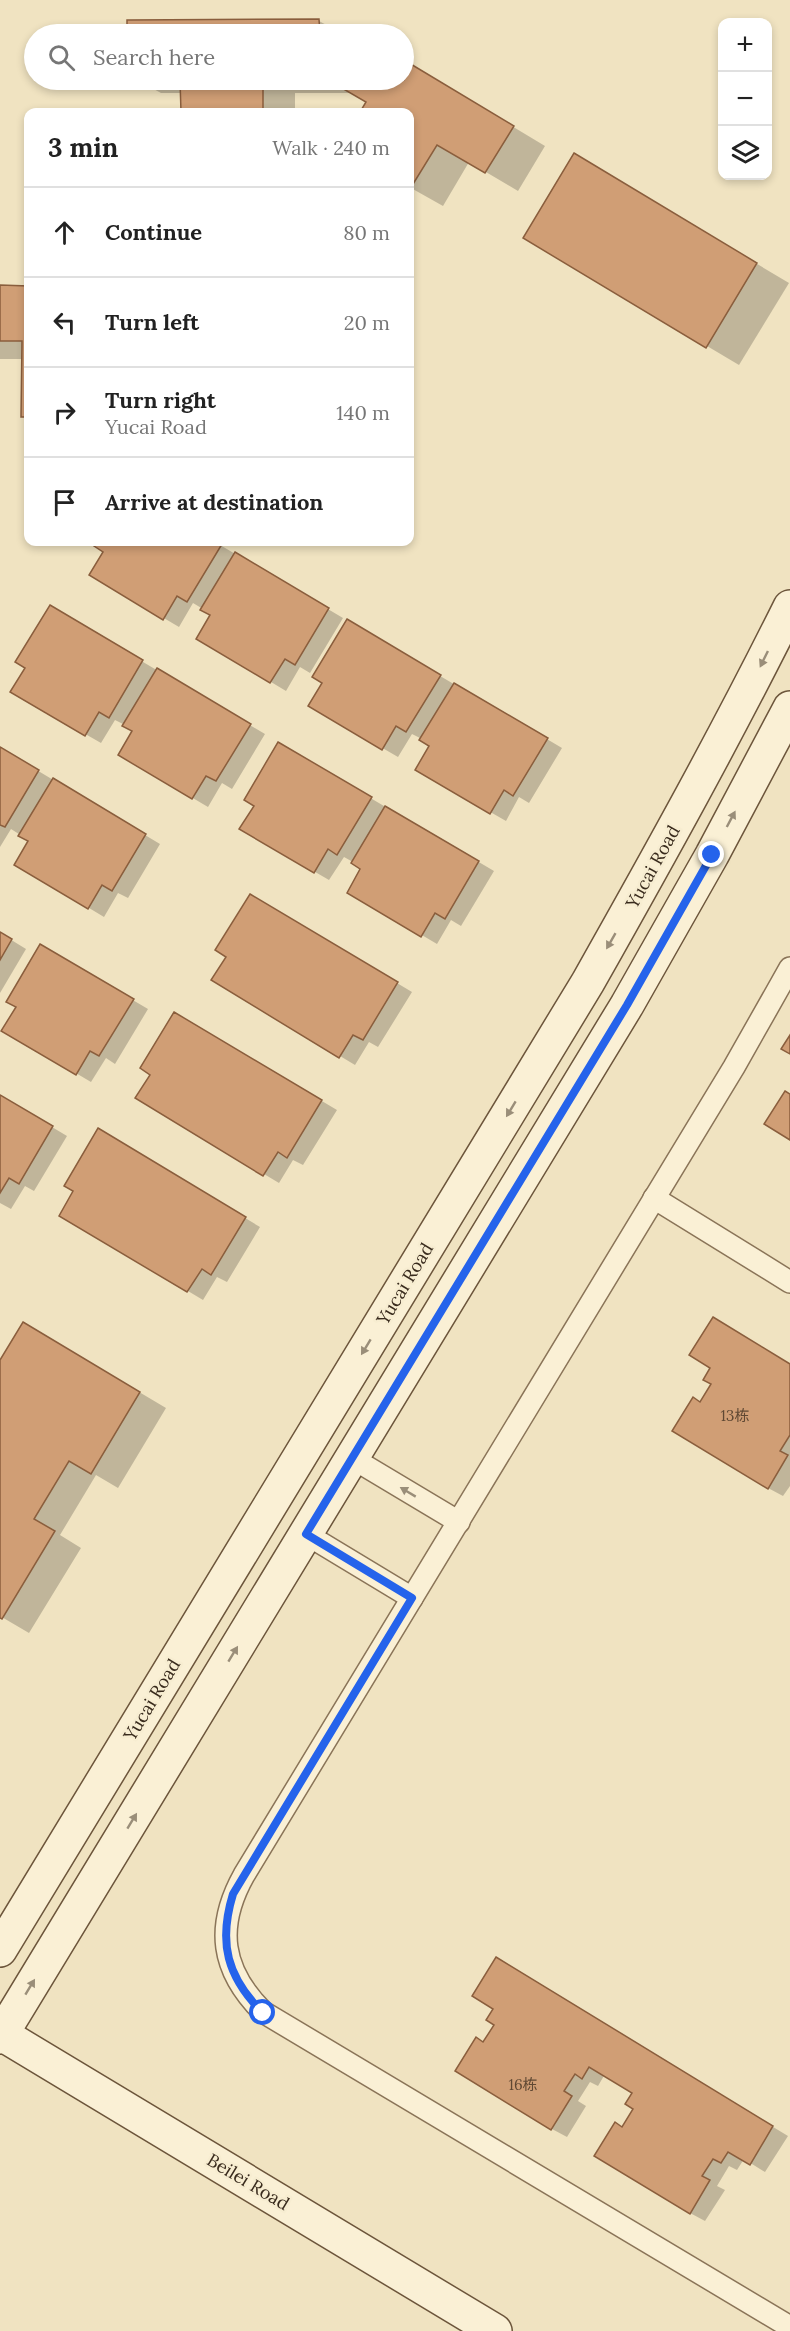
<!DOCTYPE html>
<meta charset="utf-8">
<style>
:root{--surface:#fff;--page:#f2f2f2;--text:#222;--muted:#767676;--line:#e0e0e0}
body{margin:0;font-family:Lora,"Noto Sans SC",serif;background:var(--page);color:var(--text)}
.controls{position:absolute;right:18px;top:18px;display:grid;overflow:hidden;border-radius:12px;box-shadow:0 3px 9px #0003}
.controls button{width:54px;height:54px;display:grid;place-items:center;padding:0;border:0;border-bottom:2px solid var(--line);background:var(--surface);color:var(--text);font:30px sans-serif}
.stop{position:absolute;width:18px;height:18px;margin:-14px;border:4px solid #2563eb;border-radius:50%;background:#fff}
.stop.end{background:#2563eb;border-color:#fff;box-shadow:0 2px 6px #0008}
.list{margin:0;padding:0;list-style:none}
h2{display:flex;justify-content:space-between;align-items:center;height:78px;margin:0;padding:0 24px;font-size:26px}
h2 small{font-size:20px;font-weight:400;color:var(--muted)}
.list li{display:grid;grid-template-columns:39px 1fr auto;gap:18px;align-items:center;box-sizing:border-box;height:90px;padding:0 24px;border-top:2px solid var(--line)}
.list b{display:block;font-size:22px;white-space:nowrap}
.list p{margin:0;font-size:20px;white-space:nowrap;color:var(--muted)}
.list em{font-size:20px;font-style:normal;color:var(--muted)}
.icon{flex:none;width:33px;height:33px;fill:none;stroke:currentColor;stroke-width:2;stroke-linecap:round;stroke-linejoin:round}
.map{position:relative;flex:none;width:790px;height:2331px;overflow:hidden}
.search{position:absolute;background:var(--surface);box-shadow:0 3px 9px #0003;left:24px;top:24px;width:390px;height:66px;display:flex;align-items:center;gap:15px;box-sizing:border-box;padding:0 21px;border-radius:33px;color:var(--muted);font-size:22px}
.panel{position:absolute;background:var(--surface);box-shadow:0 3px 9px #0003;left:24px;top:108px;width:390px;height:438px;border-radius:12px}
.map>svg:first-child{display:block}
</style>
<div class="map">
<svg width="790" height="2331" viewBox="0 0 790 2331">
<rect width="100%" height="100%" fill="#f0e3c1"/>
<g fill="#0003">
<polygon points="129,21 319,21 343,34 129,34"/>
<polygon points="404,61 545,146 518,191 469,162 443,206 411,188 410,112 361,112 368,102 353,93 295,93 295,112 182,112 182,93 161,93 137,80 404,80"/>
<polygon points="606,174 789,283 739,365 707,346"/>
<polygon points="0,287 28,287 28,419 23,416 23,359 0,359"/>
<polygon points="98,542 215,542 343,618 310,673 300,667 286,691 198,638 212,615 203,609 193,603 179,627 91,575 105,551 96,545"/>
<polygon points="50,607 265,734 232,789 222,783 208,807 120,755 134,731 125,725 115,720 101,743 12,692 27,667"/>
<polygon points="347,621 562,748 529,803 519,797 506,821 417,770 431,746 422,739 412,734 398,757 310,706 324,682"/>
<polygon points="279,744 494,871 461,926 451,920 437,944 349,892 362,868 353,862 344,857 329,880 241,829 256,805"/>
<polygon points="0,748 160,844 128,898 118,893 104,917 16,864 30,841 11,829 0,847"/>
<polygon points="251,896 412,992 378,1047 369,1042 355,1065 340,1056 228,956"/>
<polygon points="0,933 26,949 0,993"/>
<polygon points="41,946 148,1009 115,1064 106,1058 91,1082 3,1030 18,1007"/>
<polygon points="175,1014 337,1110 303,1165 293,1160 279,1183 137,1098 152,1074"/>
<polygon points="0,1096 67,1136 34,1191 25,1186 11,1209 0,1203"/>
<polygon points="114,1139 260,1227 227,1282 217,1277 203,1300 61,1215"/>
<polygon points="50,1339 166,1408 118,1488 96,1475 60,1535 81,1548 29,1633 0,1616 0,1363"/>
<polygon points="790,1365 790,1486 783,1496 768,1488 700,1403"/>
<polygon points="511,1968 788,2136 765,2172 744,2159 737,2170 729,2166 717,2186 725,2190 705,2221 690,2213 623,2128 635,2109 635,2093 605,2074 598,2086 590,2082 578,2101 586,2106 567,2137 552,2129 484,2044 496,2024 495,2008"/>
</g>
<g fill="#d09e75" stroke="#8a5e3d" stroke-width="1.5">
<polygon points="319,19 320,34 127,34 127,20"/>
<polygon points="348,27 360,34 344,34"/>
<polygon points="404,60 514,126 485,173 437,145 410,189 410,112 360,112 366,102 328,80 404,80"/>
<polygon points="180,80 263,80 263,112 181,112"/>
<polygon points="574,153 757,263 706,348 523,238"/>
<polygon points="0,285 28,286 28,417 21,417 22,341 0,341"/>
<polygon points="96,542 217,542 222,544 187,602 177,596 163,620 89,575 103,552 94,546"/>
<polygon points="235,552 329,608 295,665 285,659 270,683 196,639 210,615 200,610"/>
<polygon points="50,605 143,660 109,718 99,712 85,736 10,692 25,668 15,662"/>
<polygon points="347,619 441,675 406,732 396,726 382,750 308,706 322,683 312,677"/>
<polygon points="157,668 251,724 216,781 206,776 192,799 118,755 132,731 122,726"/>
<polygon points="454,683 548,738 513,796 504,790 490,814 415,770 429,746 419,740"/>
<polygon points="278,742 372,797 337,855 328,849 314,873 239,829 254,806 244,800"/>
<polygon points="0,747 39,770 5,827 0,825"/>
<polygon points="53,778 146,834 112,891 102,885 88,909 14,865 28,841 18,836"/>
<polygon points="385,806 479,861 445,919 435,913 421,937 347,893 360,869 351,863"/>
<polygon points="250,894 398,982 363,1040 353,1035 339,1058 211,980 226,957 215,950"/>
<polygon points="0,932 12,939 0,960"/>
<polygon points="40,944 134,999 99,1056 90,1051 76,1075 1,1031 16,1007 6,1002"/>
<polygon points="174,1012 322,1100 287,1158 278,1152 263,1176 135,1098 150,1075 140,1068"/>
<polygon points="790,1035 790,1054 781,1049"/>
<polygon points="785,1091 790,1094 790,1140 764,1124"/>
<polygon points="0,1095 53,1126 19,1184 9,1178 0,1193"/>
<polygon points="98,1128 246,1217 211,1275 202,1269 187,1292 59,1216 73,1191 64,1186"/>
<polygon points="713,1317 790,1364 790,1435 780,1451 788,1455 768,1489 672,1431 693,1397 700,1402 711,1384 703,1380 710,1368 689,1355"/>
<polygon points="23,1322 140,1392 91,1474 69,1461 34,1519 55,1531 2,1619 0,1618 0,1360"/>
<polygon points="496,1957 773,2126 750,2165 728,2152 721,2163 713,2159 702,2176 710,2180 690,2214 594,2156 615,2122 622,2127 633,2109 625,2104 632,2093 589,2067 582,2079 575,2074 564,2091 572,2096 551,2130 455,2071 476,2037 483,2042 494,2025 486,2020 493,2009 472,1996"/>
</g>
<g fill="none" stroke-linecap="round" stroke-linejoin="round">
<g stroke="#8a7458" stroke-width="24">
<g id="lane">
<path d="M790 968 734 1067 244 1875C215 1927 221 1970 263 2012L790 2327"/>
<polyline points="654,1198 790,1282"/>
<polyline points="352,1458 459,1522"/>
<polyline points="306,1534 412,1598"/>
</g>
</g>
<g stroke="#6c553b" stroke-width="36">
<g id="secondary">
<path d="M0 1950 588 982C658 858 727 734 790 607"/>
<polyline points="0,2033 495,2331"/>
<polyline points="0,2037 627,1005 712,855 790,708"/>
</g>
</g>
<use href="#lane" stroke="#faf0d5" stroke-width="21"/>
<use href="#secondary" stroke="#faf0d5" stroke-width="33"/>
</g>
<defs><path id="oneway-solid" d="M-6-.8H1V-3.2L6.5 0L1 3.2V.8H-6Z" transform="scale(1.5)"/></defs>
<g fill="#9a8e79">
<use href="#oneway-solid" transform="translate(764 659) rotate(116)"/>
<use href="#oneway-solid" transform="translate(731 819) rotate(-62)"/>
<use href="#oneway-solid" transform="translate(611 941) rotate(120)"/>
<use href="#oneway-solid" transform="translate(511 1109) rotate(121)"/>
<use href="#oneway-solid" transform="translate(366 1347) rotate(121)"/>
<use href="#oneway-solid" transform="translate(408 1492) rotate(-149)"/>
<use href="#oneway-solid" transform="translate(233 1654) rotate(-59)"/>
<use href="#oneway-solid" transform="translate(132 1821) rotate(-59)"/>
<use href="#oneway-solid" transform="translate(30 1987) rotate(-59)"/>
</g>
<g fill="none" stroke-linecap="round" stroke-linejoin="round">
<path stroke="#2563eb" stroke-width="8" d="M263 2013C227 1977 218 1943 233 1894L412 1598 306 1534 627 1005 712 855"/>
</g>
<g text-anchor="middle" stroke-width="5" stroke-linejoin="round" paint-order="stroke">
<g font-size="15" fill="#5f4833">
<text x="735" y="1421">13栋</text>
<text x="523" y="2090">16栋</text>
</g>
<g font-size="18" fill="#392b1d" stroke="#f7edd1">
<text transform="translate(653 867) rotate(-61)" y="6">Yucai Road</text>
<text transform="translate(405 1284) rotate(-59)" y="6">Yucai Road</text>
<text transform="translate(152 1700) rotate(-59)" y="6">Yucai Road</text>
<text transform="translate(248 2182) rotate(31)" y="6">Beilei Road</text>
</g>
</g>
</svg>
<div class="controls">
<button>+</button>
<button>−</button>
<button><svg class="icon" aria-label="layers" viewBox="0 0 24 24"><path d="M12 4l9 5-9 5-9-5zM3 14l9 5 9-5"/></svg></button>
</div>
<div class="stop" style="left:263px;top:2013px"></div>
<div class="stop end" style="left:712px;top:855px"></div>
<div class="search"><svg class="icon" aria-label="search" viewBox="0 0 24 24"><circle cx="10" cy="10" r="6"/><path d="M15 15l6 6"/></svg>Search here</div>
<section class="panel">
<h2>3 min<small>Walk · 240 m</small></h2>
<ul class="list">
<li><svg class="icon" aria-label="ahead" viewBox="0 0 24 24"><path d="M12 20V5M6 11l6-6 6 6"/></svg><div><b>Continue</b></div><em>80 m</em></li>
<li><svg class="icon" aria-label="left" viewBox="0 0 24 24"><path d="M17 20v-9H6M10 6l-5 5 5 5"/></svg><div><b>Turn left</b></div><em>20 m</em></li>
<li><svg class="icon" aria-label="right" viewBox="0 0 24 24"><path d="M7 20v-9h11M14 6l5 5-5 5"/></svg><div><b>Turn right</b><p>Yucai Road</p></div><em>140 m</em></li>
<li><svg class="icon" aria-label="arrive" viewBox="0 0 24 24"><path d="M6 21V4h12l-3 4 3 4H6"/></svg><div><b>Arrive at destination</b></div></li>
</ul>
</section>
</div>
